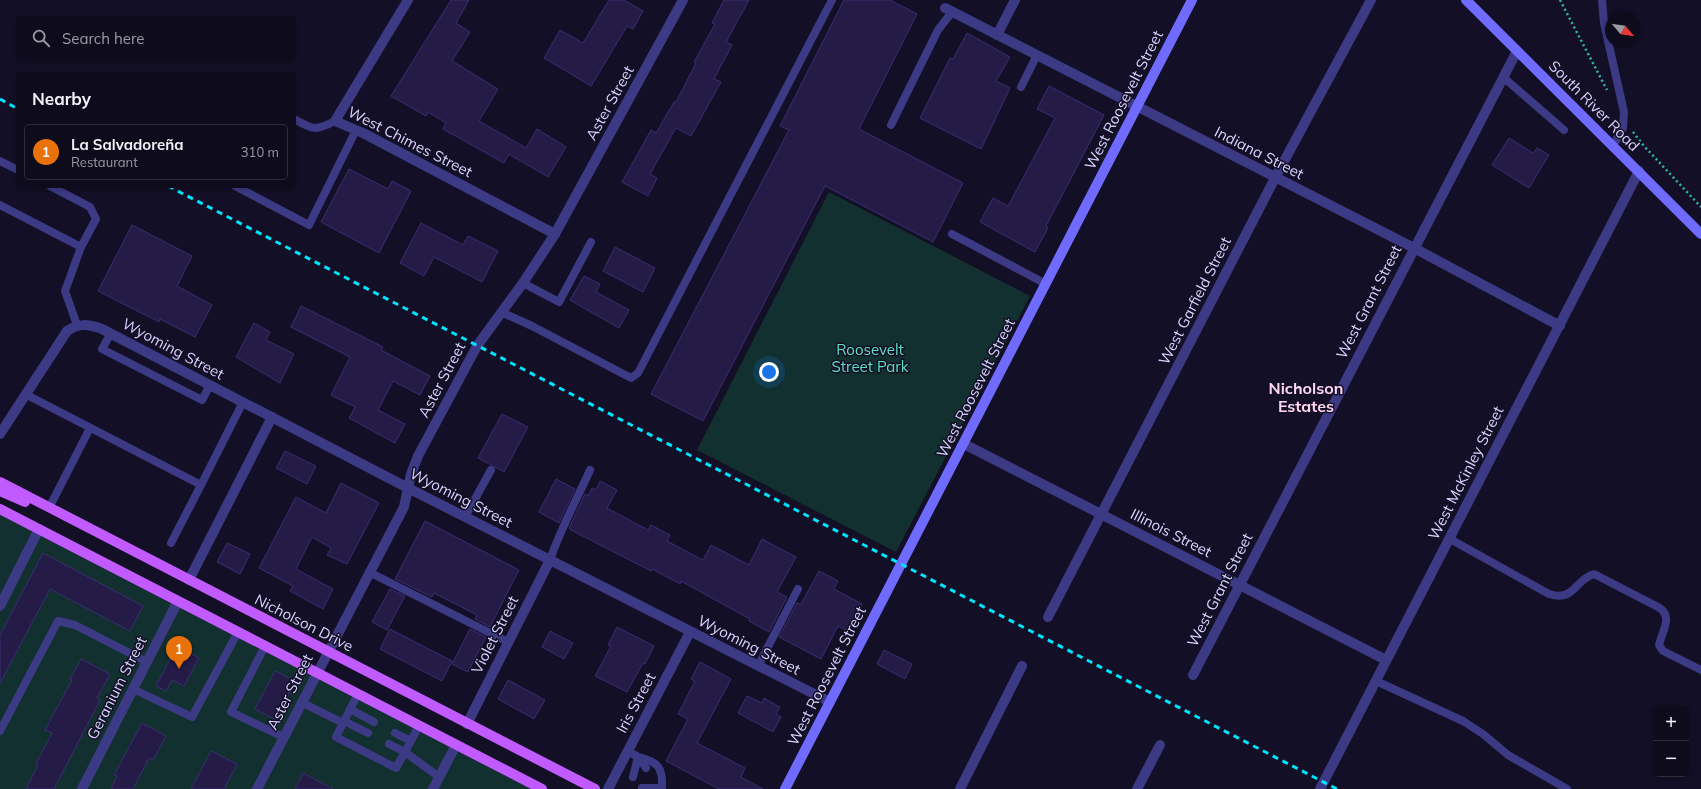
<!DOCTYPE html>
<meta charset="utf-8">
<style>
:root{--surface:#0e0b1c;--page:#171425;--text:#f1f3f6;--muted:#9b9ba3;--line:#2e2b3b;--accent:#1a73e8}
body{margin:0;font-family:Mulish,sans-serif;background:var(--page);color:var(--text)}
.controls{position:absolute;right:12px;bottom:12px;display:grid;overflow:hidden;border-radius:6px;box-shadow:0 2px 6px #0003}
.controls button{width:36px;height:36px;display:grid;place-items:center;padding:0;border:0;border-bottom:1px solid var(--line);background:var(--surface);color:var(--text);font:20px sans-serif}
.compass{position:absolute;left:1605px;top:12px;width:36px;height:36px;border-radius:50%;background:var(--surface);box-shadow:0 2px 6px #0003;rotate:119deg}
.you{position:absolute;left:769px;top:372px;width:14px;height:14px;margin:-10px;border:3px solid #fff;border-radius:50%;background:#1a73e8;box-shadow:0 0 0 6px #1a73e833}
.badge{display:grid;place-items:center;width:26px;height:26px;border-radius:50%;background:var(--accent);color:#fff;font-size:13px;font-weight:700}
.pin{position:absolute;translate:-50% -33px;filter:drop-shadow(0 1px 2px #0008)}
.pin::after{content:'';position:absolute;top:21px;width:14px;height:12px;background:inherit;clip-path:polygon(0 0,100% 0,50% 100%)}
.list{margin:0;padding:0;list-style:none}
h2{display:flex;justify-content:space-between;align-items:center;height:52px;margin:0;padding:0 16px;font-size:17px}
h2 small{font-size:13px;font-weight:400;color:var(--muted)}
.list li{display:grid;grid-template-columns:26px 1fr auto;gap:12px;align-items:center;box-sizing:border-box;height:56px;margin:0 8px 8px;padding:0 8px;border:1px solid var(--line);border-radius:6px}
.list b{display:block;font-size:15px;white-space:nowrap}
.list p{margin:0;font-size:13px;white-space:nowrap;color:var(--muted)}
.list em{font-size:13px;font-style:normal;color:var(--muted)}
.icon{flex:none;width:22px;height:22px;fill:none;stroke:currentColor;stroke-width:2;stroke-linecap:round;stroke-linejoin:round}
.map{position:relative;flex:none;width:1701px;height:789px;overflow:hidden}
.search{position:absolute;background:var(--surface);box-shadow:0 2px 6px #0003;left:16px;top:16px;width:280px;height:44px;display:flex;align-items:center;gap:10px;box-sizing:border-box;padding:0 14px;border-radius:6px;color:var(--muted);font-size:15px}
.panel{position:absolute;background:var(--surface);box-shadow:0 2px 6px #0003;left:16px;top:72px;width:280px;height:116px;border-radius:6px}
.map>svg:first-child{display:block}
</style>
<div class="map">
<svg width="1701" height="789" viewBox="0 0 1701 789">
<rect width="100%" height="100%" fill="#130f26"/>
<g fill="#12302f">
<polygon points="829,192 1030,296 896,552 697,450"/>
<polygon points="0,509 543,789 0,789"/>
</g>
<g fill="#241b47" stroke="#3b2d73">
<polygon points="451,0 469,0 456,23 470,32 452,61 498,89 479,121 526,148 537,129 566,147 548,177 509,154 504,163 443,129 446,123 428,112 426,116 391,96"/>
<polygon points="609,0 624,0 643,11 633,29 627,26 591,86 544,58 560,30 583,43"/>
<polygon points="724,0 749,0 726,42 732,45 714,79 721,82 691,136 676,128 673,133 650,174 657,178 648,196 622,182 651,130 656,133 674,102 676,102 696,63 694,62 715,24 712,23"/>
<polygon points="844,0 890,0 917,14 859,129 963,183 933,242 825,186 703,421 651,394 789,130 780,126"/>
<polygon points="967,33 1010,57 996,81 1010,88 981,149 920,118 950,58 953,59"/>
<polygon points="1049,86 1104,115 1046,226 1048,228 1035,252 980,222 993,198 1008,206 1055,118 1037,109"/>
<polygon points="1509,138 1533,153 1537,148 1549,155 1529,188 1492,165"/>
<polygon points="349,169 388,189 392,181 411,191 379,253 321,222"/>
<polygon points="421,223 463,245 468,236 498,251 482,282 434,257 424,276 400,263"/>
<polygon points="132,225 192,256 177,286 212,305 195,337 160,319 159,322 98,291"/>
<polygon points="615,247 655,268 643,292 603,271"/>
<polygon points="584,276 600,284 596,292 629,310 619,328 570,300"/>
<polygon points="301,306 383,347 381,350 430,376 420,395 393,381 378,410 405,424 395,443 349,418 355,407 331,395 350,357 291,327"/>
<polygon points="254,323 270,332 266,340 294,354 280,383 236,357"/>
<polygon points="502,414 528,427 504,472 478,458"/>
<polygon points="285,451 316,466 307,484 276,468"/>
<polygon points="556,479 575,489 559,523 539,512"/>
<polygon points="600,481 617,490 607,508 648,530 651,525 670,535 667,541 703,560 711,545 749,565 762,539 796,557 777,592 787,597 769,632 749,621 750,619 681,581 680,584 652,569 651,571 571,530 569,528 585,494 588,496 592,488 596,490"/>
<polygon points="341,483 379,503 347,564 327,555 331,548 312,537 296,569 333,589 323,609 290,591 293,586 259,568 296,497 326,513"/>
<polygon points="425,521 519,570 490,627 475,619 477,615 434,593 432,597 395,579"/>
<polygon points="227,543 250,554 240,574 217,562"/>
<polygon points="43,553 143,606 130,631 50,589 0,683 0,635"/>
<polygon points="819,571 838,581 834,589 862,604 847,631 838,626 821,659 779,637 797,603 801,604"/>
<polygon points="390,589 405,596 387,630 372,622"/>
<polygon points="617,627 654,646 645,664 643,663 627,692 595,676 611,646 608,645"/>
<polygon points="390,629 452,661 442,681 380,649"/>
<polygon points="470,629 486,637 468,672 452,664"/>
<polygon points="550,631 573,643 564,659 542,647"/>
<polygon points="177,646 199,658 184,686 172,680 166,691 156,686"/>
<polygon points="884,650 912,664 905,679 877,664"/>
<polygon points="81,659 110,674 97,698 100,700 54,789 26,789 38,765 36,764 52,733 45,730 72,680 70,679"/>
<polygon points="700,662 731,679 697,743 745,768 741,777 763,789 719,789 666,761 688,719 678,714 695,681 691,679"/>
<polygon points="275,671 295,681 276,720 255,709"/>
<polygon points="508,680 545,700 534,719 498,699"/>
<polygon points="747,696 762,703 764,698 780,707 776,714 781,717 773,732 738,713"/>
<polygon points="142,723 166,736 153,760 149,758 133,789 111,789 117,776 114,775"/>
<polygon points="211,751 237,764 224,789 191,789"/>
<polygon points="303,773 333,789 295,789"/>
</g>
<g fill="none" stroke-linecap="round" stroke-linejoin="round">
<g stroke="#2fb8b0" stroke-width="2.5" stroke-dasharray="2 3" stroke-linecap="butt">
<polyline points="1560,0 1607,90"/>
<polyline points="1633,132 1644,146 1701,207"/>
</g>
<g stroke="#3d3a85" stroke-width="8">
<polyline points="1602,0 1604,23 1624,112 1623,128 1613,146"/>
<polyline points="1503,77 1564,130"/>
<polyline points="1021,87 1037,55"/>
<path d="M294 119C313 130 316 131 335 121"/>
<polyline points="891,125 938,30 952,12"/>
<polyline points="0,161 18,170"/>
<polyline points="50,186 90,207 96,219 81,247 65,291 77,325"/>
<polyline points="235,186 309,225 356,130"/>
<polyline points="0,205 81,247"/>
<polyline points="952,234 1046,284"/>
<polyline points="523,283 559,302 591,242"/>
<polyline points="501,312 532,326 631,378 638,373 832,0"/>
<polyline points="111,333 102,349 202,400 210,385"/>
<polyline points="25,394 201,485 243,402"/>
<polyline points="49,508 90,428"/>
<polyline points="465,517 491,470"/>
<path d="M1450 539 1549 594C1575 602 1574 580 1594 574L1658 607C1674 616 1662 631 1659 645L1663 651 1701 670"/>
<polyline points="171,543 201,485"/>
<path d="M550 560C561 528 576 501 590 470"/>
<polyline points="369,572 508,642"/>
<polyline points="265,646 231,712 283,737"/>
<polyline points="758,666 798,589"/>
<polyline points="1376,681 1463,721 1483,734 1508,755 1567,789"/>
<polyline points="133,689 192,717 238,632"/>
<polyline points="358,694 336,737 396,768 419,726"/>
<polyline points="301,702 343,723"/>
<polyline points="350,709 374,722"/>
<polyline points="344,721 368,733"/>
<polyline points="0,731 58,621 75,625 147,662"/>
<polyline points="395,733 411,741"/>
<polyline points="389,744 405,752 439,777"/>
<polyline points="628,751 638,757 646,768"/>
<path d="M633 777 638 757C658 762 663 767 662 788H642"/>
</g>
<g stroke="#3d3a85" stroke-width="10">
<polyline points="408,0 335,121 363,133 555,234"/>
<polyline points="945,8 1414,248 1560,326"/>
<polyline points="997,35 1015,0"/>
<path d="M0 434 67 331C79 323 88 324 102 329L408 488 830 702"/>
<polyline points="964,444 1386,660"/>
<polyline points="189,580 272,417"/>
<polyline points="0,606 39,529"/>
<polyline points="1048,617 1275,178 1371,0"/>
<polyline points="1193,675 1517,51"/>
<polyline points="467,724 550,560"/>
<polyline points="82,789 178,601"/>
<polyline points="257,789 404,507 411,474 418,456 477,346 523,283 555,234 683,0"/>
<polyline points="433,789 456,745"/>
<polyline points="608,789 690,632"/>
<polyline points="960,789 1022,666"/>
<polyline points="1137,789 1160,745"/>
</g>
<polyline stroke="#3d3a85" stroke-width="10" points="1320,789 1639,171"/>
<g stroke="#6f6bff" stroke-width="10">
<polyline points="1466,0 1701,234"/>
<polyline points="785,789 1192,0"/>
</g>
<g stroke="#c25bff" stroke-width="10">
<polyline points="0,482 595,789"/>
<polyline points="0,491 25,502"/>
<polyline points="0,509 542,789"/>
</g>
<g stroke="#00e5ff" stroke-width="3" stroke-dasharray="6 5" stroke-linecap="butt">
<polyline points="0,99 18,109"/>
<polyline points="168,186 1337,789"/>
</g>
</g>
<g text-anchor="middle" stroke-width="3" stroke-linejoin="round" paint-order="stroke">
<g font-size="15" fill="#d9d4ff" stroke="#130f26">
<text transform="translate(1124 100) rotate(-63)" y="5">West Roosevelt Street</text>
<text transform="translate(610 103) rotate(-61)" y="5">Aster Street</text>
<text transform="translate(1594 106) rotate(45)" y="5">South River Road</text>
<text transform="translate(410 142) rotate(27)" y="5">West Chimes Street</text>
<text transform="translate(1259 153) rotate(27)" y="5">Indiana Street</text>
<text transform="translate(1195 301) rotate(-63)" y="5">West Garfield Street</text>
<text transform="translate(1369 302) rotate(-63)" y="5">West Grant Street</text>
<text transform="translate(173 349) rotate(28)" y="5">Wyoming Street</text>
<text transform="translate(442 380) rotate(-62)" y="5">Aster Street</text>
<text transform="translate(976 388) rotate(-63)" y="5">West Roosevelt Street</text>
<text transform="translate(1466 473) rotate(-63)" y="5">West McKinley Street</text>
<text transform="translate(461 498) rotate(27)" y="5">Wyoming Street</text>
<text transform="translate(1171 533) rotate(27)" y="5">Illinois Street</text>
<text transform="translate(1220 590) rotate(-63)" y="5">West Grant Street</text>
<text transform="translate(304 623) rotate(27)" y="5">Nicholson Drive</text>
<text transform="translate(495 635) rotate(-63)" y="5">Violet Street</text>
<text transform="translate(749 645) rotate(27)" y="5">Wyoming Street</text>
<text transform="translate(827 676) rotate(-63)" y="5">West Roosevelt Street</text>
<text transform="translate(117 688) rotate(-63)" y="5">Geranium Street</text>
<text transform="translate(290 692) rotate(-63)" y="5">Aster Street</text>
<text transform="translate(636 703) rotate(-62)" y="5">Iris Street</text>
</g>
<g font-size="15" fill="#5fe0c0" stroke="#130f26">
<text x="870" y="355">Roosevelt<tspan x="870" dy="17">Street Park</tspan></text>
</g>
<g font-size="16" font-weight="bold" fill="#ffd6f0" stroke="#130f26">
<text x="1306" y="394">Nicholson<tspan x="1306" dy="18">Estates</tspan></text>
</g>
</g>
</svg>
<div class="controls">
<button>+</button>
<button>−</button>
</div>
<svg class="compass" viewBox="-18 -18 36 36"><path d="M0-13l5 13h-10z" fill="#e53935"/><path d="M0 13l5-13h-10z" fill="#9b9ba3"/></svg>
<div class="you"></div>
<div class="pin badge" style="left:179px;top:669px;background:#e8710a">1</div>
<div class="search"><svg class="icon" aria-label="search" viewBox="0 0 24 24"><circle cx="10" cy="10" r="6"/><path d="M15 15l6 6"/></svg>Search here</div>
<section class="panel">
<h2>Nearby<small></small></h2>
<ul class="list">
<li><span class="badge" style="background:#e8710a">1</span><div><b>La Salvadoreña</b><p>Restaurant</p></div><em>310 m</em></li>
</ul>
</section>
</div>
